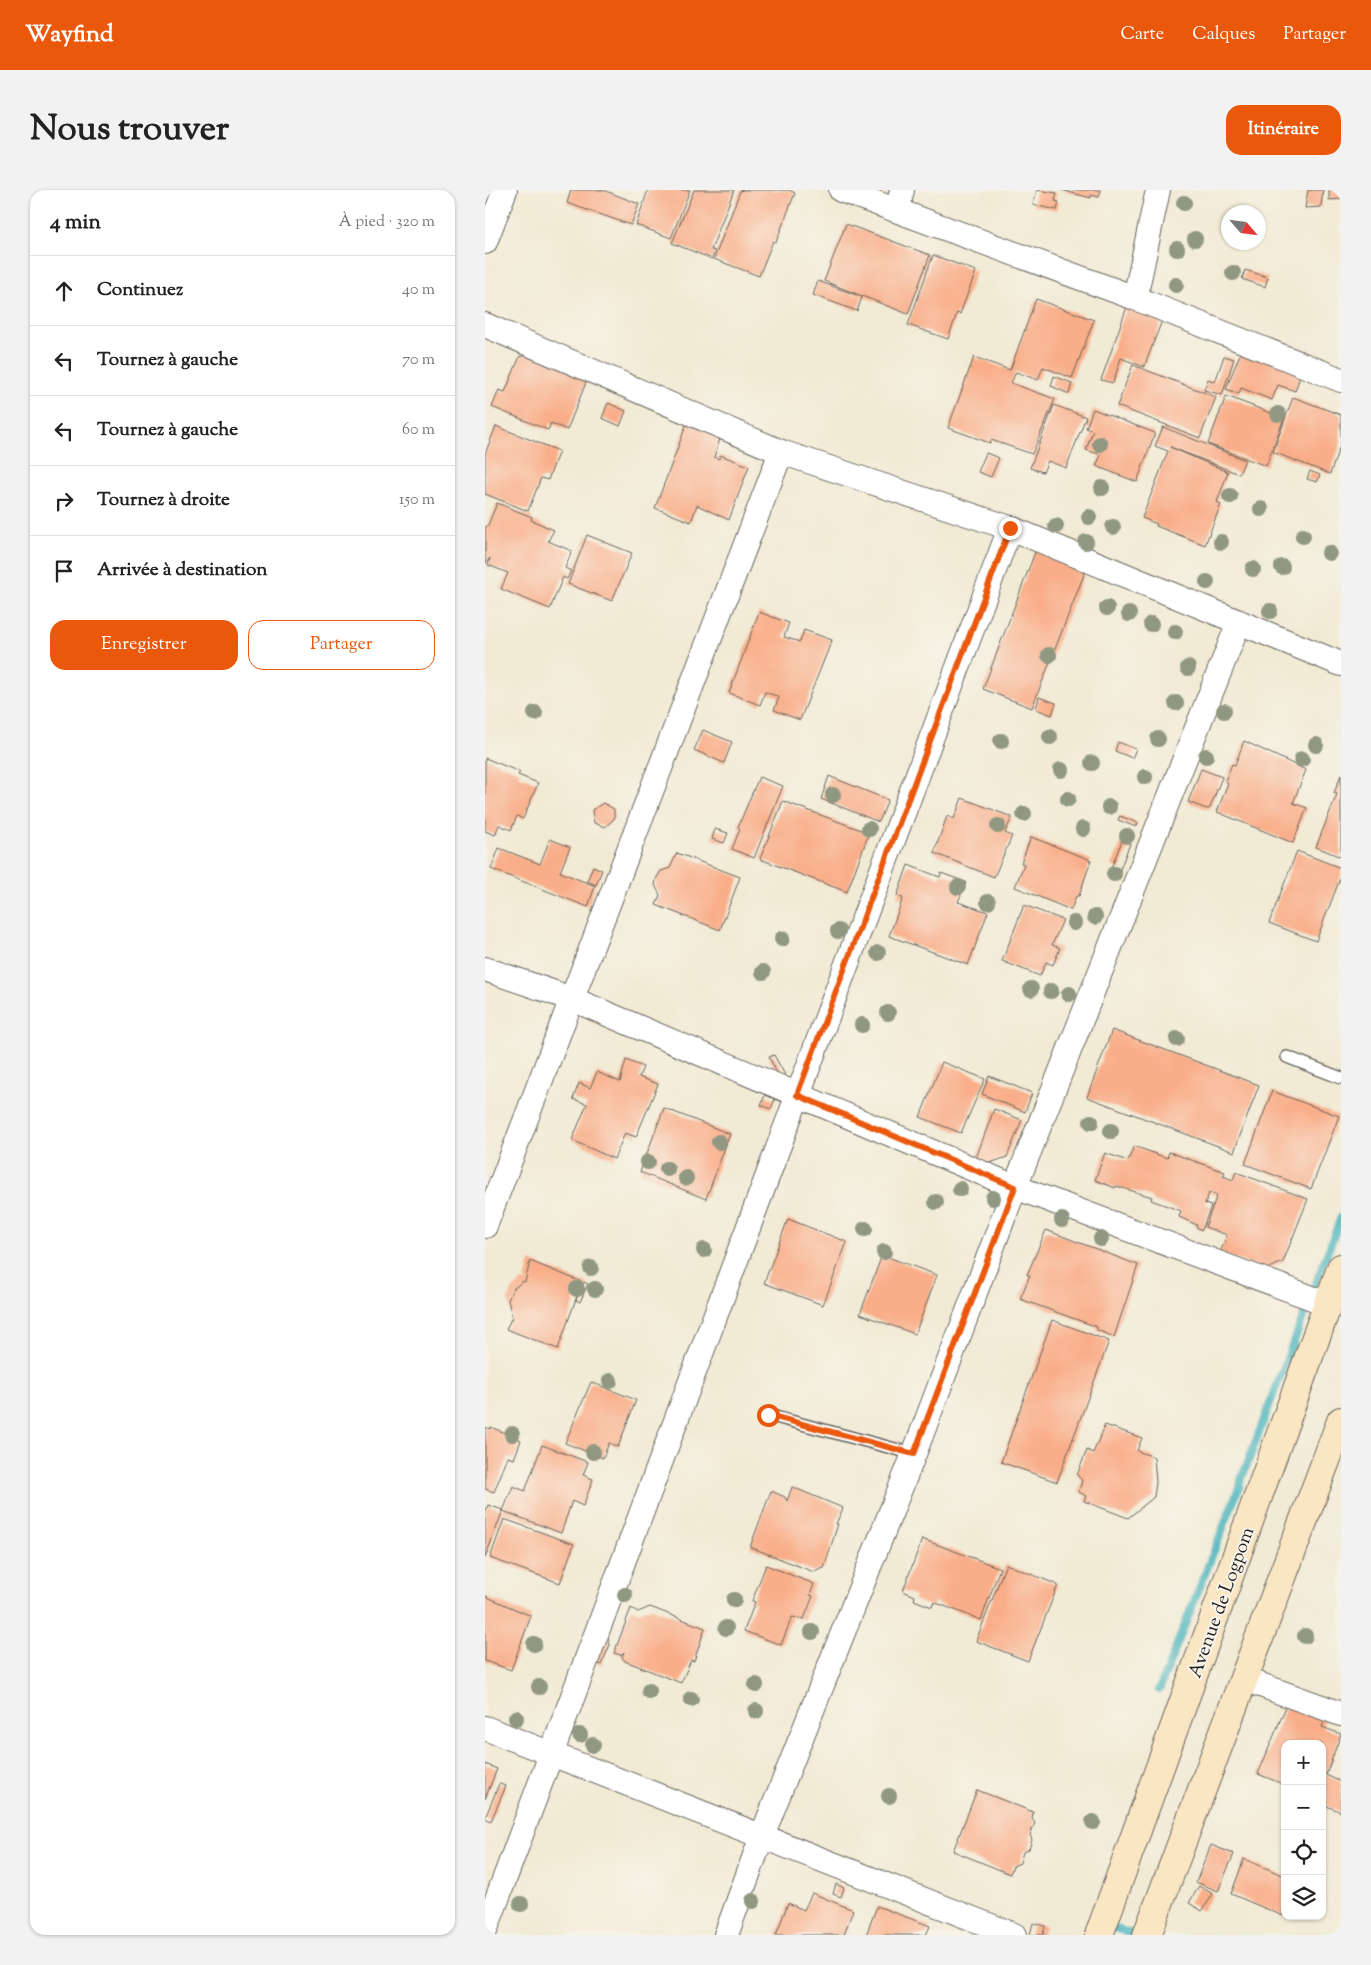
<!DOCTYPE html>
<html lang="fr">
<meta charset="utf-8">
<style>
:root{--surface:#fff;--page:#f2f2f2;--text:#222;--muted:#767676;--line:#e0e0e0;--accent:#ea580c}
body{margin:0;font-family:"Sorts Mill Goudy",serif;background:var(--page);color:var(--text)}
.controls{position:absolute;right:15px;bottom:15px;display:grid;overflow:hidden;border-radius:10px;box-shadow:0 1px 4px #0004}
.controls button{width:45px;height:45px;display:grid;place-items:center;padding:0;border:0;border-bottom:1px solid var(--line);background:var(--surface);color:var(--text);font:25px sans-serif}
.compass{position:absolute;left:736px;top:15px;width:45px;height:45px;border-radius:50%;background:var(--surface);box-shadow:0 1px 4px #0004;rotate:118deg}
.stop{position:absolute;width:15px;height:15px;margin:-11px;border:4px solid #ea580c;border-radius:50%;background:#fff}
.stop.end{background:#ea580c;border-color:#fff;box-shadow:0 1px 5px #0008}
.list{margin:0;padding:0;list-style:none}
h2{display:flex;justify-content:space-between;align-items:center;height:65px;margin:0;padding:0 20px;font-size:21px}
h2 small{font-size:16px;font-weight:400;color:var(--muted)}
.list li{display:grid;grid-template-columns:32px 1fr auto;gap:15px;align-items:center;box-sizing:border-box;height:70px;padding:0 20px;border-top:1px solid var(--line)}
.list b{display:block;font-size:19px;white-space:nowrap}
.list em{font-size:16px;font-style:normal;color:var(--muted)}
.actions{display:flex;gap:10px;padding:15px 20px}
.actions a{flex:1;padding:11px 0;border:1px solid var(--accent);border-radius:15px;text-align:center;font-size:18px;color:var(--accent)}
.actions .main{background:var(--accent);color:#fff}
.icon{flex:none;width:28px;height:28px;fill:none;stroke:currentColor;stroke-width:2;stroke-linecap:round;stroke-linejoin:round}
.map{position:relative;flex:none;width:856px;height:1745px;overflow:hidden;border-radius:15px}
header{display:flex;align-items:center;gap:30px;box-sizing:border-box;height:70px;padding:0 25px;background:var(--accent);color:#fff}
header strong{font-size:24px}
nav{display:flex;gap:28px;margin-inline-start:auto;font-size:18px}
.intro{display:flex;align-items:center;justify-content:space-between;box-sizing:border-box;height:120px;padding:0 30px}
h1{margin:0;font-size:35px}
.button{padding:12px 22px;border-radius:15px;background:var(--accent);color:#fff;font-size:18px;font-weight:700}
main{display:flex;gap:30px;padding:0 30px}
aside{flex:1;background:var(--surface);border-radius:15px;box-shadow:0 1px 4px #0004}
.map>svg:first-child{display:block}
</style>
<header>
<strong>Wayfind</strong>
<nav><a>Carte</a><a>Calques</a><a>Partager</a></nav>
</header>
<div class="intro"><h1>Nous trouver</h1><a class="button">Itinéraire</a></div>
<main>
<aside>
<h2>4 min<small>À pied · 320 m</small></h2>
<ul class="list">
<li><svg class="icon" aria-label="ahead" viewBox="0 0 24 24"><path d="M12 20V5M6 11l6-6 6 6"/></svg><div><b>Continuez</b></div><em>40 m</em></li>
<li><svg class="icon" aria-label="left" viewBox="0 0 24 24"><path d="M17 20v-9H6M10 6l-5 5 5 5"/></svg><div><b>Tournez à gauche</b></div><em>70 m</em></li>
<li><svg class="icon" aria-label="left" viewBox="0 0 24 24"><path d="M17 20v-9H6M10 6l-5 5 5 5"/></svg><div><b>Tournez à gauche</b></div><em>60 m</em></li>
<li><svg class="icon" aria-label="right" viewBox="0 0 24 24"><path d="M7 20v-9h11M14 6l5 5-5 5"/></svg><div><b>Tournez à droite</b></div><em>150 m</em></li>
<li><svg class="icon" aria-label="arrive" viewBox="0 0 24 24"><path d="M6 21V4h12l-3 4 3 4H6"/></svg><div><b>Arrivée à destination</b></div></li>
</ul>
<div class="actions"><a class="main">Enregistrer</a><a>Partager</a></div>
</aside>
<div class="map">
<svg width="856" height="1745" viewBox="0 0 856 1745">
<rect width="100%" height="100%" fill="#f7f3e8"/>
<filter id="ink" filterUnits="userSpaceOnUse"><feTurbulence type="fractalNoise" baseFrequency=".02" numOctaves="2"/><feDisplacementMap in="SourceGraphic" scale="10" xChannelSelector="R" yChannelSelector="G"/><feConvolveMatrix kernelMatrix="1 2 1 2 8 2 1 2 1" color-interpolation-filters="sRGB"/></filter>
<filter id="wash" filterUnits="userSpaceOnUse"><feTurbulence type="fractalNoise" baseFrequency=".0096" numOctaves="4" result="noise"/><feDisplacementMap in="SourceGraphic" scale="20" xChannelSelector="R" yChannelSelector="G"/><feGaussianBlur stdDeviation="1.12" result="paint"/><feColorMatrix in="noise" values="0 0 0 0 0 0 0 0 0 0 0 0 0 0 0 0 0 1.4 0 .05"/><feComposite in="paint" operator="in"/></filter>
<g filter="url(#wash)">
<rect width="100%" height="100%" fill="#f1ead4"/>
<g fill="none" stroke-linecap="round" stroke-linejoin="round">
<g stroke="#41b1bb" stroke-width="8">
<polyline points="756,1290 856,1027"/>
<polyline points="674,1500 755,1295"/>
<polyline points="628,1738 653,1745"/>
</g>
</g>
<g id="blocks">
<g fill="#f9ae89">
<polygon points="86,0 118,0 154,14 146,35 82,13"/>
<polygon points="163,0 205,0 186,48 151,35"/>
<polygon points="209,0 249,0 226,60 230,61 227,69 187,53"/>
<polygon points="258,0 304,0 310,3 291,52 288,51 274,86 229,69 255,1"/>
<polygon points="552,0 572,3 570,11 574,12 572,20 548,15"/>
<polygon points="576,0 616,0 614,7 606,5 606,8"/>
<polygon points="823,0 838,0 836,17 820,18"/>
<polygon points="844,0 856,0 856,9 844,10"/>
<polygon points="361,34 445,65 423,124 339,91"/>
<polygon points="448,65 491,81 475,124 472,123 463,149 423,135"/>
<polygon points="760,80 783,87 780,97 757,89"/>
<polygon points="333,91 377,107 372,121 328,105"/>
<polygon points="551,109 609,130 587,188 558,177 553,190 531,182 526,193 570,209 547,264 506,250 505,253 463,238 489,167 525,180"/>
<polygon points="643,114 678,128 659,177 636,168 628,193 616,190"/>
<polygon points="757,159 817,181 810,201 793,195 787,210 756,198 754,204 741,199"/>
<polygon points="41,163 104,185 82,240 66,233 63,240 7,217 14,200 20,202 35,166 37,167"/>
<polygon points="739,166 749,169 737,205 719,200 723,189 730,192"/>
<polygon points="648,175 731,207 715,248 632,216"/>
<polygon points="569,186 587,193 584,204 566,196"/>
<polygon points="741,206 799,228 781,276 723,254"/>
<polygon points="808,207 856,225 856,253 845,284 788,262"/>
<polygon points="123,213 141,221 135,236 117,228"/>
<polygon points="569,215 601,227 581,278 563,271 558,282 545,278"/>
<polygon points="608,219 670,243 652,292 611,276 616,265 601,260 608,241 601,238"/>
<polygon points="202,233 236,246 229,267 234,269 235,265 264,276 244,330 212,315 206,332 170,318"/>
<polygon points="11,236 74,261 63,290 56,288 43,321 0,304 0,264"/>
<polygon points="678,237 760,270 754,284 685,257 743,282 732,312 736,314 720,355 671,336 672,334 657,328 683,261 670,256"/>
<polygon points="501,263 514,268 506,287 493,282"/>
<polygon points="825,281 835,285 832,292 822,289"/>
<polygon points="12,313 47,327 46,330 69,340 63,351 87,361 80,378 86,381 82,389 78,387 65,419 16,399 23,383 3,375 5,368 0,374 0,337 3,335"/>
<polygon points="102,345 147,363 127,411 83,394"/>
<polygon points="552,357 602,377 547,518 498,499"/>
<polygon points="274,422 304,433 299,447 315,452 319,440 347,450 315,530 289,520 294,507 280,502 275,515 244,503"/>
<polygon points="554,507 571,513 567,525 551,519"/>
<polygon points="218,540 247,552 239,573 209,560"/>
<polygon points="759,551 821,580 808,613 822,618 808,653 732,622 743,593 740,591 747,574 750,575"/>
<polygon points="633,552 651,559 647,568 630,561"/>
<polygon points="0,568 35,582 33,585 53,593 38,629 32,626 26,640 14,635 10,645 0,641"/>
<polygon points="716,579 737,587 725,618 722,619 703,612"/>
<polygon points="856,585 856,667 831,657 852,604 849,603"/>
<polygon points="344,586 403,610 394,632 336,609"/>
<polygon points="274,587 298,596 269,668 247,659 255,639 253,637"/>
<polygon points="477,608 527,627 520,643 527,646 509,687 449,663 462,626 469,629"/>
<polygon points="298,611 384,643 362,702 275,669"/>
<polygon points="118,613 129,619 129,629 120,637 109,633 107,620"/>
<polygon points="635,626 653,633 651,637 633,630"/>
<polygon points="230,639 243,643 239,653 227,649"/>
<polygon points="640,643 648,646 635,679 627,676"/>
<polygon points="546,647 606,670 594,706 591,706 586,720 530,697 539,674 536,673"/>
<polygon points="65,649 85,657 75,682 110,696 103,717 6,679 14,658 55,674"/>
<polygon points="812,661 856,678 856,686 831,751 784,733"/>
<polygon points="192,663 255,687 235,740 171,715 175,705 170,695 171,689 176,681 185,678"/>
<polygon points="423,675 455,687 456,683 481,692 473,712 503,722 483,775 404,746 418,708 412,706"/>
<polygon points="108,676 117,680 111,695 102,691"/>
<polygon points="539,715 578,730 567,755 575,758 568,775 561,772 555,786 517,771"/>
<polygon points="627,840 774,895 749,962 602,907"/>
<polygon points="289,865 300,885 294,887 284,867"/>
<polygon points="141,870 158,877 154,887 173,894 151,947 140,943 129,969 87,950 102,914 88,909 94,893 105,898 112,882 135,892"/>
<polygon points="457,872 500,889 476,943 435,927"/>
<polygon points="504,886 547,903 540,922 497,904"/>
<polygon points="787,901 854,926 826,999 760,974"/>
<polygon points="280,905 290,909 286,919 276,915"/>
<polygon points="179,918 245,944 221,1009 155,982"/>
<polygon points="509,919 537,930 522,967 505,973 491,968"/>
<polygon points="649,956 682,968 684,962 740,982 738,986 748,990 751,982 823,1009 798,1072 780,1080 735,1063 742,1045 720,1037 732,1005 724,1003 720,1014 726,1016 717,1040 711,1037 712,1035 694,1027 696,1021 666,1010 667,1007 631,996 630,998 610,990 620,963 643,971"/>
<polygon points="303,1029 362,1052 338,1115 279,1093"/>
<polygon points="561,1040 653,1075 629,1147 612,1140 612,1137 535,1109 545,1085 542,1085"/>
<polygon points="397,1065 452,1085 430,1144 375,1124"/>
<polygon points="45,1071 97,1092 73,1159 21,1139 27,1127 23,1110 28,1099 38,1091 40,1092"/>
<polygon points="99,1092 103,1094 95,1112 91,1110"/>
<polygon points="567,1130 624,1151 572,1292 516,1272"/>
<polygon points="106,1192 151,1210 133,1257 124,1253 118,1268 80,1253"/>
<polygon points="620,1235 657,1248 652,1261 669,1267 671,1292 669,1307 643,1328 599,1311 601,1306 594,1302 597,1290 592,1285 602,1260 608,1263"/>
<polygon points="0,1237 5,1239 6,1237 36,1250 29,1269 23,1267 9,1302 0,1299"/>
<polygon points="57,1255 103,1272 98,1285 108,1289 98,1316 87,1311 76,1343 18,1321 28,1296 40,1301"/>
<polygon points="307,1297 358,1318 351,1334 353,1334 339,1378 329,1382 265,1357 286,1301 300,1307 302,1311"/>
<polygon points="3,1315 18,1320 0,1368 0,1323"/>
<polygon points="19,1329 89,1354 75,1393 5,1368"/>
<polygon points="437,1349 515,1378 496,1430 449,1412 447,1417 429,1410 430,1406 418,1401"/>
<polygon points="521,1374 573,1395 543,1471 491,1451"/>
<polygon points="281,1375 329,1394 325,1405 328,1406 319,1429 307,1427 296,1455 259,1441 270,1412 267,1411"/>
<polygon points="0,1406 46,1426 26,1480 0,1471"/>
<polygon points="165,1417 220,1438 209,1471 206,1470 196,1493 140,1471 137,1467 139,1462 136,1465 129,1463 146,1418 153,1422"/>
<polygon points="119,1448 124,1450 125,1455 116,1475 110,1472"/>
<polygon points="802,1514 840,1529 837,1537 856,1544 841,1585 856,1592 856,1622 837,1614 837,1554 800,1554 800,1595 773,1584"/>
<polygon points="0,1574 12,1579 0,1609"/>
<polygon points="14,1594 21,1596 6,1631 0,1628"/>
<polygon points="492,1600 548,1622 547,1629 550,1633 545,1645 547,1650 544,1659 538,1662 535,1673 528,1676 525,1684 468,1661"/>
<polygon points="726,1655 749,1664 733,1701 711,1692"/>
<polygon points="759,1669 800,1686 798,1726 746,1704"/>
<polygon points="351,1694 359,1698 356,1707 348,1704"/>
<polygon points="714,1696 728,1704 717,1721 704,1713"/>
<polygon points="327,1703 368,1720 359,1745 291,1745 303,1713 319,1720"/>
<polygon points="392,1716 445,1736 441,1745 381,1745"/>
<polygon points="548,1733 560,1736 558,1745 545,1745"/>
</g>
</g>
</g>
<g filter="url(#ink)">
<use href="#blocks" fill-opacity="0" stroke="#67645c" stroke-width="1"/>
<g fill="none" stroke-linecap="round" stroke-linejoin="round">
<g stroke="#67645c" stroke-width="14">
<g id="service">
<polyline points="802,867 856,888"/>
<polyline points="283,1225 429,1264"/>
</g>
</g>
<g stroke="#67645c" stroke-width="26">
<g id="minor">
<polyline points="356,0 650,108 856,190"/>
<polyline points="413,20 417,0"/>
<polyline points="0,52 20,0"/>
<polyline points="650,108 673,0"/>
<polyline points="0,135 296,262 525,338 856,474"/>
<polyline points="0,779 87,809 530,997 843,1114"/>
<polyline points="0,1036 296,262"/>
<polyline points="759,1489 856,1524"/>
<polyline points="0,1538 529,1745"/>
<polyline points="0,1741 525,338"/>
<polyline points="241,1745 277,1646 429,1264 530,997 754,432"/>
</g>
</g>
<g stroke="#67645c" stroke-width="30">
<g id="secondary">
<polyline points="614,1745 856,1078"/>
<polyline points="662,1745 856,1231"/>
</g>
</g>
<use href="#service" stroke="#fff" stroke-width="11"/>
<use href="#minor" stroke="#fff" stroke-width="24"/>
<use href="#secondary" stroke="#fbe6c4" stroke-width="28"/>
</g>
<g fill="#919881">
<circle cx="699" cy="13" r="8"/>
<circle cx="710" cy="49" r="8"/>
<circle cx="692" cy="59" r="8"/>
<circle cx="748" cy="83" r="8"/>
<circle cx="691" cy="95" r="8"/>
<circle cx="793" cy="224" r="8"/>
<circle cx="615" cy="254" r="8"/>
<circle cx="617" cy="298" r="8"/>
<circle cx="745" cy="306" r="8"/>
<circle cx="776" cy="319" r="8"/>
<circle cx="604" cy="327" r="8"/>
<circle cx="571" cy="336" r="8"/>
<circle cx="628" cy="337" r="8"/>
<circle cx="818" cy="346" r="8"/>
<circle cx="601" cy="352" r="8"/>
<circle cx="736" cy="352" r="8"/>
<circle cx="844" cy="363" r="8"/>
<circle cx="797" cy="377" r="8"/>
<circle cx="768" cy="379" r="8"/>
<circle cx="722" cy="392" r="8"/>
<circle cx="622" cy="418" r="8"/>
<circle cx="785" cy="421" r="8"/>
<circle cx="644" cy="424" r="8"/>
<circle cx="666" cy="434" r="8"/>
<circle cx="690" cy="442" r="8"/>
<circle cx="564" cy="465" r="8"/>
<circle cx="703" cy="478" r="8"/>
<circle cx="691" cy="513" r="8"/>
<circle cx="739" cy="521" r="8"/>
<circle cx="50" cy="523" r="8"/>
<circle cx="565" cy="547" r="8"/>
<circle cx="673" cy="549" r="8"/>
<circle cx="516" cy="551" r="8"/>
<circle cx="831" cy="555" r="8"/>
<circle cx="721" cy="566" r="8"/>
<circle cx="817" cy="569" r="8"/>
<circle cx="607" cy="573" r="8"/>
<circle cx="576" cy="580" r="8"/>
<circle cx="660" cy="587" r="8"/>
<circle cx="348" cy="605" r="8"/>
<circle cx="583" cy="609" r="8"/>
<circle cx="624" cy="617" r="8"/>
<circle cx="539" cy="624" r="8"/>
<circle cx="513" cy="636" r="8"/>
<circle cx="384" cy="639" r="8"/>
<circle cx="598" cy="639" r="8"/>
<circle cx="642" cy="646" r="8"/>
<circle cx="629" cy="684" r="8"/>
<circle cx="473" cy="697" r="8"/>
<circle cx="503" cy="712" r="8"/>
<circle cx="610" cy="727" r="8"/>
<circle cx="589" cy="733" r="8"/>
<circle cx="353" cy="741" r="8"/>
<circle cx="297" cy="749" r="8"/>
<circle cx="393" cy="763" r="8"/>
<circle cx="278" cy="782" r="8"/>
<circle cx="546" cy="799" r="8"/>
<circle cx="566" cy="801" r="8"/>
<circle cx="584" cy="804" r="8"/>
<circle cx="403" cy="823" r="8"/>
<circle cx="377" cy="835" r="8"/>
<circle cx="692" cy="849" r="8"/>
<circle cx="606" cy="932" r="8"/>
<circle cx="626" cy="941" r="8"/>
<circle cx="234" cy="952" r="8"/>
<circle cx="163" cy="972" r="8"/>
<circle cx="182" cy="979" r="8"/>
<circle cx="201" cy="988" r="8"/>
<circle cx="475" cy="999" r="8"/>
<circle cx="508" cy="1008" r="8"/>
<circle cx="451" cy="1012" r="8"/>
<circle cx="577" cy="1030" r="8"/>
<circle cx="380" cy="1039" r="8"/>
<circle cx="616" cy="1049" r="8"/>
<circle cx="219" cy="1060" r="8"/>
<circle cx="399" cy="1062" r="8"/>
<circle cx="106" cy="1078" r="8"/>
<circle cx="92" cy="1099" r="8"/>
<circle cx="110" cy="1099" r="8"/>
<circle cx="125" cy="1191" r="8"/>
<circle cx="27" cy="1244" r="8"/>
<circle cx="108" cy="1262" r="8"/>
<circle cx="140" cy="1405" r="8"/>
<circle cx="249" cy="1410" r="8"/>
<circle cx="241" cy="1438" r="8"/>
<circle cx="327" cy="1442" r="8"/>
<circle cx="820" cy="1446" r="8"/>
<circle cx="49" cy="1454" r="8"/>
<circle cx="271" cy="1495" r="8"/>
<circle cx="54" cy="1497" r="8"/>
<circle cx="164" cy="1501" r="8"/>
<circle cx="206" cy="1509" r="8"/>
<circle cx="271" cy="1521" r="8"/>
<circle cx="31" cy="1528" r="8"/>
<circle cx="95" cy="1545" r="8"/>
<circle cx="108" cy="1555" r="8"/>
<circle cx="404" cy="1606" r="8"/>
<circle cx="608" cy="1632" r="8"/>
<circle cx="268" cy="1711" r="8"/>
<circle cx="36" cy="1714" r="8"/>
</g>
</g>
<g fill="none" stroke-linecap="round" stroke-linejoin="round" filter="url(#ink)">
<polyline stroke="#ea580c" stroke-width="6" points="283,1225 429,1264 530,997 312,905 525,338"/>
</g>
<g text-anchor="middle" stroke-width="4" stroke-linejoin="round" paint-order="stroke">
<g font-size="19" fill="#1c1c1c" stroke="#f7f3e8">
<text transform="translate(735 1412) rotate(-70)" y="7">Avenue de Logpom</text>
</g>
</g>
</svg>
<div class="controls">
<button>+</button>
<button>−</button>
<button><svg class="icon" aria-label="locate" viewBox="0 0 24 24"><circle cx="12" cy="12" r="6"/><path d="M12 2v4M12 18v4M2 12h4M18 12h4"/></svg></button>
<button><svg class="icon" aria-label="layers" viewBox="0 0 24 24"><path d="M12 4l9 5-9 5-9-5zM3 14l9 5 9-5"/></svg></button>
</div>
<svg class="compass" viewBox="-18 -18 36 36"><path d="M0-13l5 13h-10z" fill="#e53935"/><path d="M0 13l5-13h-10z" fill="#767676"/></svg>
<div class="stop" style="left:283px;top:1225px"></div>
<div class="stop end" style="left:525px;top:338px"></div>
</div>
</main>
